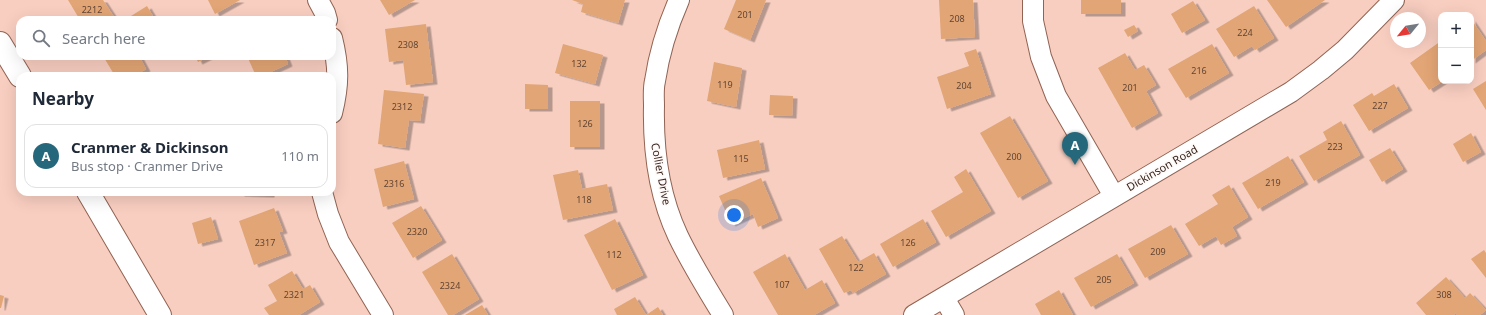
<!DOCTYPE html>
<meta charset="utf-8">
<style>
:root{--surface:#fff;--page:#f6f6f7;--text:#1f2937;--muted:#747a83;--line:#e0e1e3;--accent:#26687b}
body{margin:0;font-family:"Noto Sans",sans-serif;background:var(--page);color:var(--text)}
.controls{position:absolute;right:12px;top:12px;display:grid;overflow:hidden;border-radius:8px;box-shadow:0 4px 16px #0002}
.controls button{width:36px;height:36px;display:grid;place-items:center;padding:0;border:0;border-bottom:1px solid var(--line);background:var(--surface);color:var(--text);font:20px sans-serif}
.compass{position:absolute;left:1390px;top:12px;width:36px;height:36px;border-radius:50%;background:var(--surface);box-shadow:0 4px 16px #0002;rotate:240deg}
.you{position:absolute;left:734px;top:215px;width:14px;height:14px;margin:-10px;border:3px solid #fff;border-radius:50%;background:#1a73e8;box-shadow:0 0 0 6px #1a73e833}
.badge{display:grid;place-items:center;width:26px;height:26px;border-radius:50%;background:var(--accent);color:#fff;font-size:13px;font-weight:700}
.pin{position:absolute;translate:-50% -33px;filter:drop-shadow(0 1px 2px #0008)}
.pin::after{content:'';position:absolute;top:21px;width:14px;height:12px;background:inherit;clip-path:polygon(0 0,100% 0,50% 100%)}
.list{margin:0;padding:0;list-style:none}
h2{display:flex;justify-content:space-between;align-items:center;height:52px;margin:0;padding:0 16px;font-size:17px}
h2 small{font-size:13px;font-weight:400;color:var(--muted)}
.list li{display:grid;grid-template-columns:26px 1fr auto;gap:12px;align-items:center;box-sizing:border-box;height:64px;margin:0 8px 8px;padding:0 8px;border:1px solid var(--line);border-radius:12px}
.list b{display:block;font-size:15px;white-space:nowrap}
.list p{margin:0;font-size:13px;white-space:nowrap;color:var(--muted)}
.list em{font-size:13px;font-style:normal;color:var(--muted)}
.icon{flex:none;width:22px;height:22px;fill:none;stroke:currentColor;stroke-width:2;stroke-linecap:round;stroke-linejoin:round}
.map{position:relative;flex:none;width:1486px;height:315px;overflow:hidden}
.search{position:absolute;background:var(--surface);box-shadow:0 4px 16px #0002;left:16px;top:16px;width:320px;height:44px;display:flex;align-items:center;gap:10px;box-sizing:border-box;padding:0 14px;border-radius:12px;color:var(--muted);font-size:15px}
.panel{position:absolute;background:var(--surface);box-shadow:0 4px 16px #0002;left:16px;top:72px;width:320px;height:124px;border-radius:12px}
.map>svg:first-child{display:block}
</style>
<div class="map">
<svg width="1486" height="315" viewBox="0 0 1486 315">
<defs>
<filter id="shadow"><feDropShadow dx="4.5" dy="2.5" stdDeviation="0" flood-color="#0004"/></filter>
</defs>
<rect width="100%" height="100%" fill="#f8cec0"/>
<g fill="#e2a574" filter="url(#shadow)">
<polygon points="68,0 103,0 116,20 80,20"/>
<polygon points="208,0 240,0 215,14"/>
<polygon points="380,0 415,0 389,15"/>
<polygon points="572,0 625,0 618,23 581,12 583,4"/>
<polygon points="736,0 766,0 750,40 724,29"/>
<polygon points="939,0 973,0 975,37 941,39"/>
<rect x="1081" y="0" width="40" height="14"/>
<polygon points="1267,0 1325,0 1286,27"/>
<polygon points="1193,1 1205,20 1182,33 1171,14"/>
<polygon points="147,6 154,18 151,20 133,20 131,16"/>
<polygon points="1254,6 1274,38 1255,50 1252,46 1234,57 1216,29"/>
<polygon points="1471,19 1486,41 1486,50 1471,61"/>
<polygon points="426,24 433,82 406,85 403,60 389,62 385,29"/>
<polygon points="1134,25 1138,31 1128,37 1124,30"/>
<polygon points="1441,41 1441,81 1443,81 1429,90 1410,63"/>
<polygon points="563,44 603,55 595,84 555,73"/>
<polygon points="1212,44 1229,73 1186,98 1168,69"/>
<polygon points="976,49 991,94 947,109 937,77 969,66 964,53"/>
<polygon points="1125,53 1135,70 1144,65 1156,85 1146,91 1158,113 1132,128 1098,68"/>
<polygon points="103,56 139,56 146,69 134,76 115,76"/>
<polygon points="195,56 210,56 198,62"/>
<polygon points="247,56 285,56 288,64 262,76 256,76"/>
<polygon points="714,62 742,68 736,107 707,101"/>
<polygon points="1486,81 1486,110 1473,89"/>
<polygon points="525,84 548,85 548,109 525,109"/>
<polygon points="1394,84 1408,108 1369,131 1353,105 1372,93 1374,96"/>
<polygon points="384,90 424,94 420,121 409,120 405,148 378,144"/>
<polygon points="770,95 793,96 792,116 769,115"/>
<rect x="570" y="101" width="30" height="46"/>
<polygon points="1010,116 1048,181 1018,198 980,133"/>
<polygon points="1341,121 1360,155 1314,181 1299,156 1327,140 1323,132"/>
<polygon points="1471,133 1481,152 1463,162 1453,144"/>
<polygon points="759,140 765,169 723,178 717,150"/>
<polygon points="1390,148 1403,169 1382,182 1369,160"/>
<polygon points="1288,156 1304,182 1258,209 1242,183"/>
<polygon points="404,161 414,199 383,207 374,169"/>
<polygon points="966,169 991,211 946,237 931,211 963,192 954,177"/>
<polygon points="578,170 582,189 607,184 613,210 563,220 553,175"/>
<polygon points="761,178 778,218 758,227 753,214 731,224 719,196"/>
<polygon points="1229,185 1248,217 1232,227 1237,236 1221,245 1216,236 1199,246 1185,224 1218,204 1212,195"/>
<polygon points="240,192 270,192 270,195 240,194"/>
<polygon points="421,206 442,240 413,258 392,223"/>
<polygon points="274,208 283,231 279,232 287,253 254,265 239,221"/>
<polygon points="211,217 218,239 198,244 192,223"/>
<polygon points="615,219 643,275 612,290 584,235"/>
<polygon points="923,219 936,242 893,267 880,244"/>
<polygon points="1171,225 1188,254 1145,278 1128,249"/>
<polygon points="842,236 858,262 874,253 886,274 853,293 851,290 844,293 819,249"/>
<polygon points="1484,250 1486,253 1486,278 1471,259"/>
<polygon points="452,254 479,299 453,315 448,315 422,272"/>
<polygon points="785,254 805,290 822,280 835,303 814,315 778,315 753,272"/>
<polygon points="1117,254 1134,283 1091,307 1074,278"/>
<polygon points="292,271 303,289 310,285 320,302 299,315 269,315 264,308 277,301 268,285"/>
<polygon points="1446,277 1465,298 1470,293 1486,310 1480,315 1457,315 1455,313 1454,315 1426,315 1416,303"/>
<polygon points="1059,290 1073,315 1041,315 1035,304"/>
<polygon points="0,295 4,296 1,308 0,308"/>
<polygon points="635,297 646,315 658,307 663,315 617,315 614,309"/>
<polygon points="482,305 488,315 465,315"/>
</g>
<g fill="none" stroke-linecap="round" stroke-linejoin="round">
<g stroke="#916353" stroke-width="22">
<g id="street">
<polyline points="318,0 325,13 327,20"/>
<path d="M679 0C668 25 659 54 655 81 653 89 654 98 654 106 653 149 659 196 678 236 691 263 707 289 723 315"/>
<polyline points="1033,0 1033,21 1041,57 1056,96 1114,196"/>
<path d="M332 38C339 66 339 85 332 113"/>
<polyline points="322,192 328,214 339,242 383,315"/>
<polyline points="944,298 954,315"/>
<polyline points="914,315 1291,92 1321,70 1345,50 1394,0"/>
</g>
</g>
<g stroke="#916353" stroke-width="24">
<g id="secondary">
<polyline points="0,43 20,76"/>
<polyline points="88,192 160,315"/>
</g>
</g>
<use href="#street" stroke="#fff" stroke-width="20"/>
<use href="#secondary" stroke="#fff" stroke-width="22"/>
</g>
<g text-anchor="middle" stroke-width="3" stroke-linejoin="round" paint-order="stroke">
<g font-size="9" fill="#624534">
<text x="92" y="13">2212</text>
<text x="745" y="18">201</text>
<text x="957" y="22">208</text>
<text x="1245" y="36">224</text>
<text x="408" y="48">2308</text>
<text x="579" y="67">132</text>
<text x="1199" y="74">216</text>
<text x="725" y="88">119</text>
<text x="964" y="89">204</text>
<text x="1130" y="91">201</text>
<text x="1380" y="109">227</text>
<text x="402" y="110">2312</text>
<text x="585" y="127">126</text>
<text x="1335" y="150">223</text>
<text x="1014" y="160">200</text>
<text x="741" y="162">115</text>
<text x="1273" y="186">219</text>
<text x="394" y="187">2316</text>
<text x="584" y="203">118</text>
<text x="417" y="235">2320</text>
<text x="265" y="246">2317</text>
<text x="908" y="246">126</text>
<text x="1158" y="255">209</text>
<text x="614" y="258">112</text>
<text x="856" y="271">122</text>
<text x="1104" y="283">205</text>
<text x="782" y="288">107</text>
<text x="450" y="289">2324</text>
<text x="294" y="298">2321</text>
<text x="1444" y="298">308</text>
</g>
<g font-size="11" fill="#38251e" stroke="#fef8f6">
<text transform="translate(1162 168) rotate(-30)" y="4">Dickinson Road</text>
<text transform="translate(661 174) rotate(79)" y="4">Collier Drive</text>
</g>
</g>
</svg>
<div class="controls">
<button>+</button>
<button>−</button>
</div>
<svg class="compass" viewBox="-18 -18 36 36"><path d="M0-13l5 13h-10z" fill="#e53935"/><path d="M0 13l5-13h-10z" fill="#747a83"/></svg>
<div class="you"></div>
<div class="pin badge" style="left:1075px;top:165px">A</div>
<div class="search"><svg class="icon" aria-label="search" viewBox="0 0 24 24"><circle cx="10" cy="10" r="6"/><path d="M15 15l6 6"/></svg>Search here</div>
<section class="panel">
<h2>Nearby<small></small></h2>
<ul class="list">
<li><span class="badge">A</span><div><b>Cranmer &amp; Dickinson</b><p>Bus stop · Cranmer Drive</p></div><em>110 m</em></li>
</ul>
</section>
</div>
